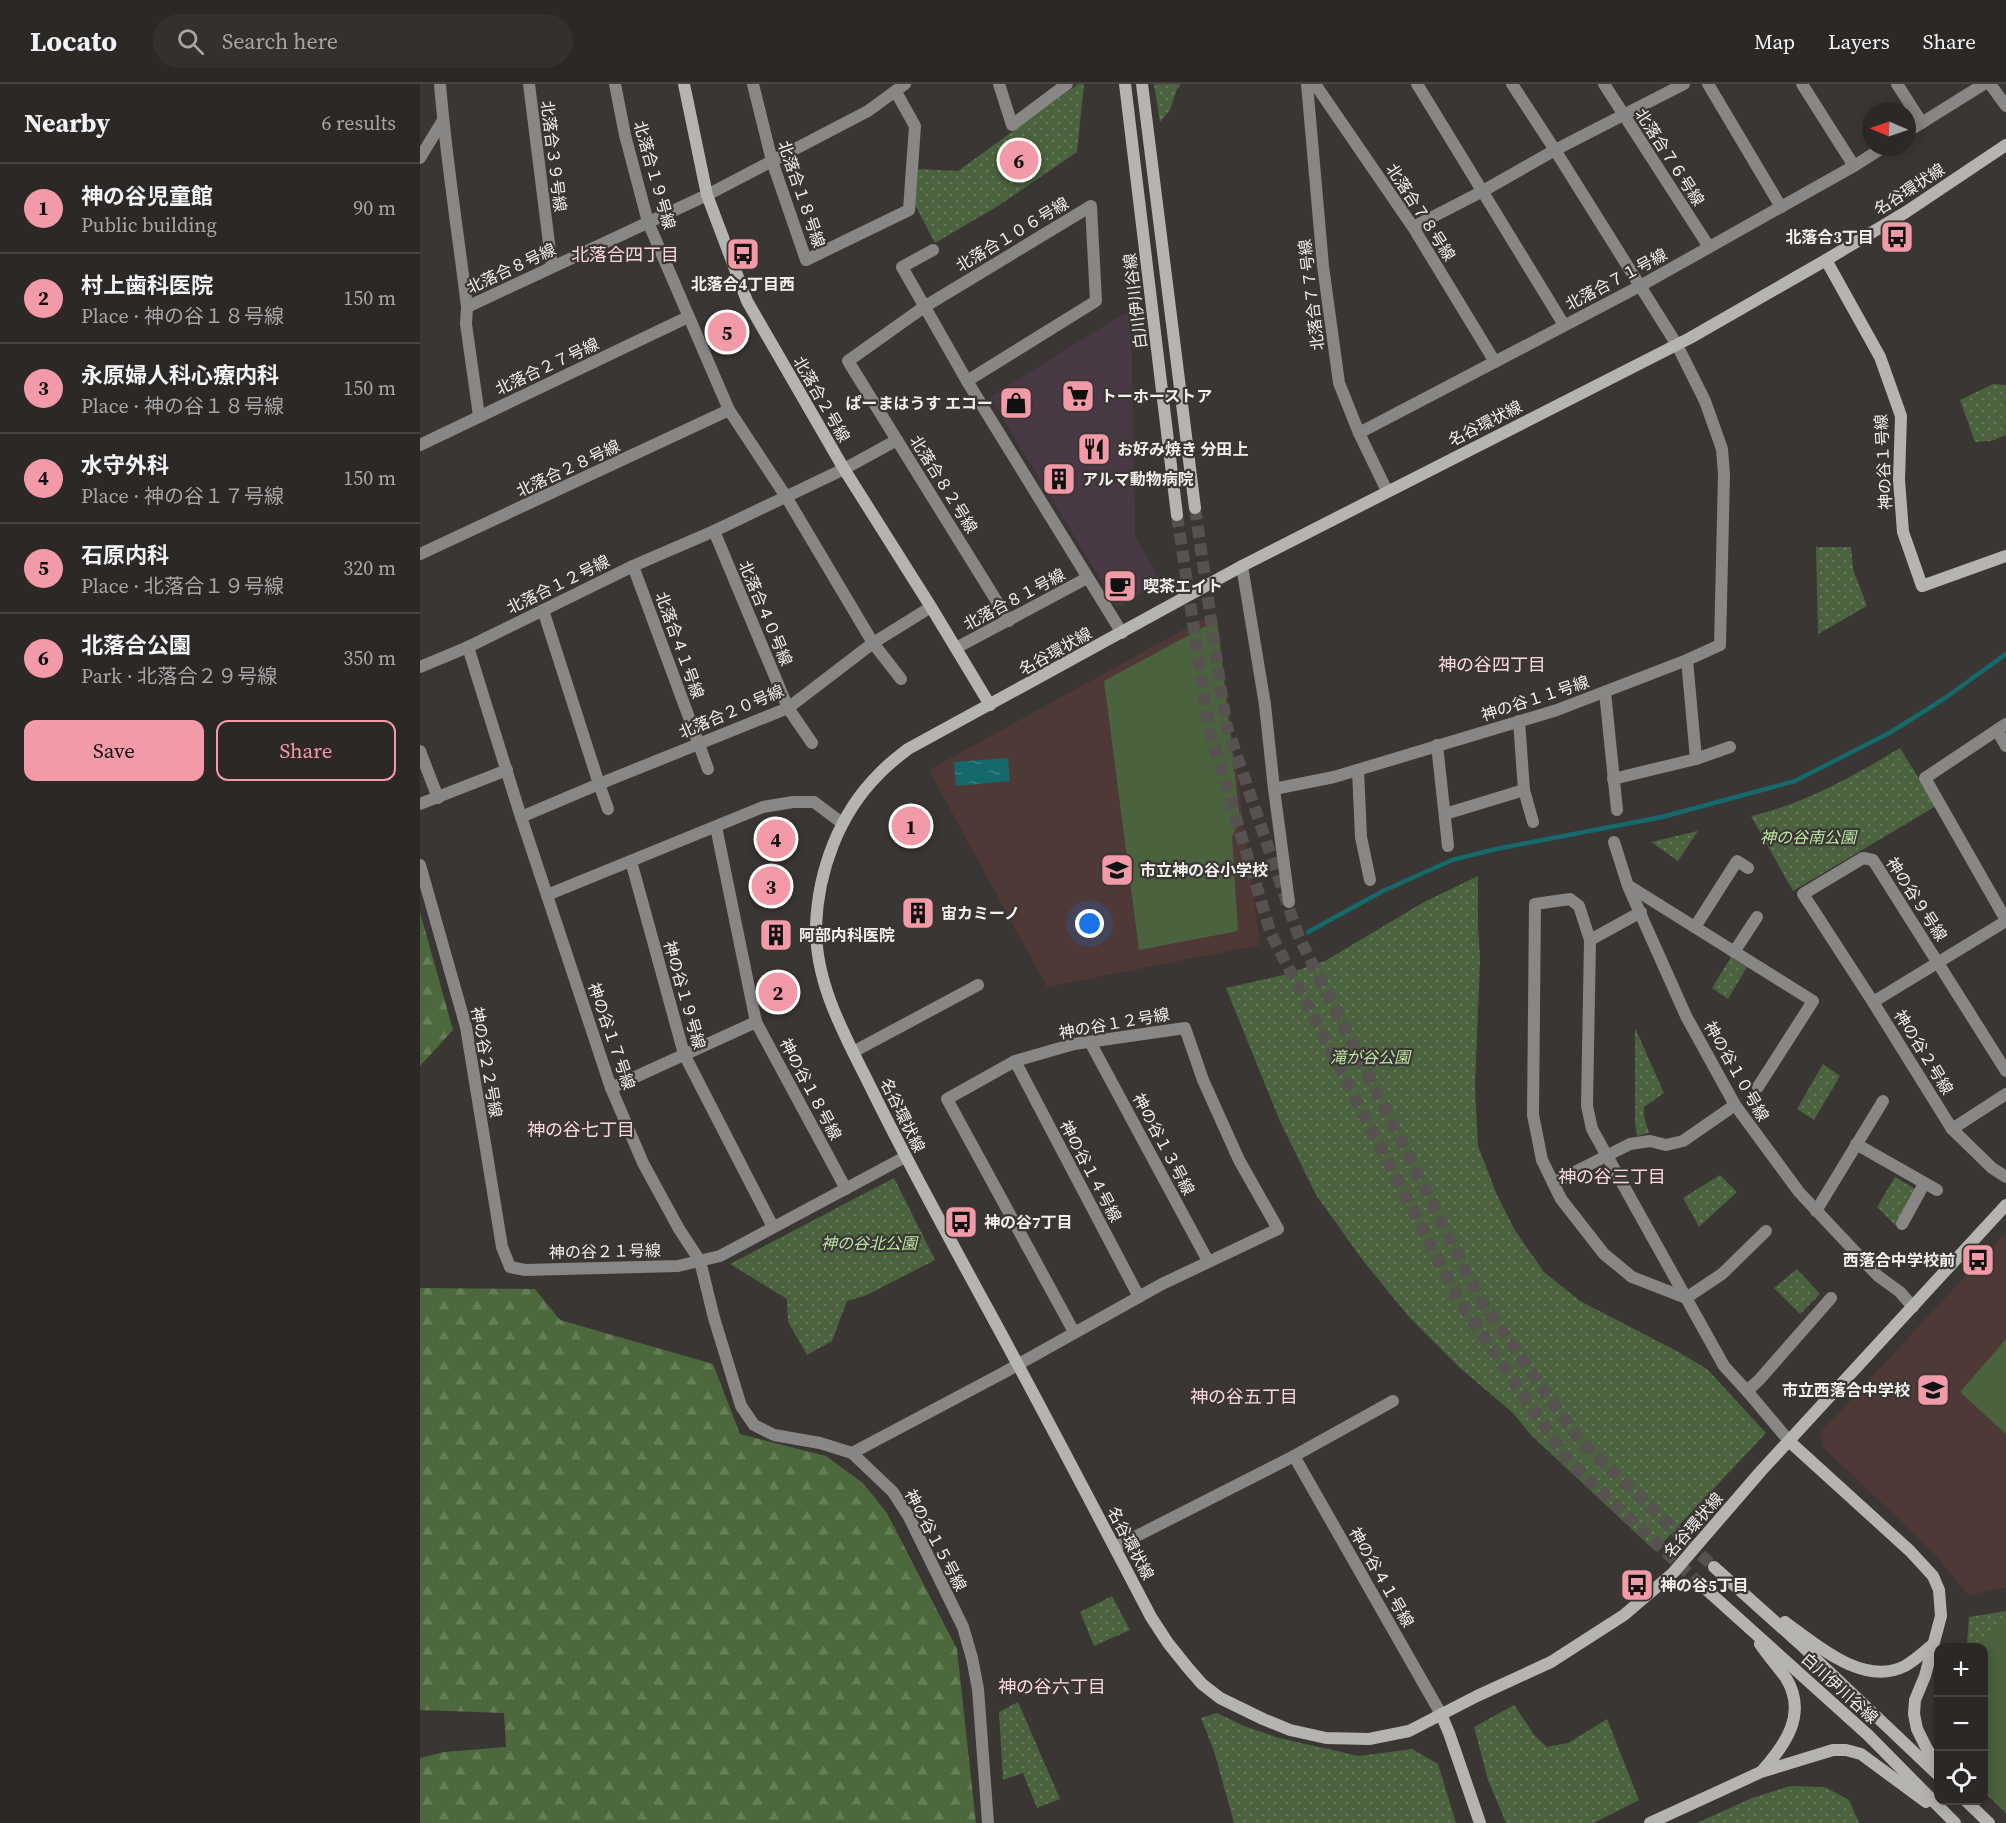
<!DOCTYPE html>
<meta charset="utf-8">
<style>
:root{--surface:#2c2826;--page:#34302e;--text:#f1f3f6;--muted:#a6a6a7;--line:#484443;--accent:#f39aa9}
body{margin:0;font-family:"Source Serif 4","Noto Sans JP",serif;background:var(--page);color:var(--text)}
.controls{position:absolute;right:18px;bottom:18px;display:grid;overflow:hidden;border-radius:12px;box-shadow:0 3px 15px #0003}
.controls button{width:54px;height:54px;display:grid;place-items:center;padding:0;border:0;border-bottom:2px solid var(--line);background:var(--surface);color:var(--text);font:30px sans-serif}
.compass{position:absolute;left:1442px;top:18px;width:54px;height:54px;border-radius:50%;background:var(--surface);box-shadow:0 3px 15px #0003;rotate:272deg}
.you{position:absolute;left:670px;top:840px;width:21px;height:21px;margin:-15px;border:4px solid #fff;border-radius:50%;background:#1a73e8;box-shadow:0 0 0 9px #1a73e833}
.badge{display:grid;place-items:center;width:39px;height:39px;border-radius:50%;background:var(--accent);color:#111;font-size:20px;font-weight:700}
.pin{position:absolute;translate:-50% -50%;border:3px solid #fff;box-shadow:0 2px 6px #0006}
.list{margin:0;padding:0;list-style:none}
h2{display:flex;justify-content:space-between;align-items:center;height:78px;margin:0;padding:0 24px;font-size:26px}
h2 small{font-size:20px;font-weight:400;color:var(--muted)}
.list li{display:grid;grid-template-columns:39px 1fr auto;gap:18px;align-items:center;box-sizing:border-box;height:90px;padding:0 24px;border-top:2px solid var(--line)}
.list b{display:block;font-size:22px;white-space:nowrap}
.list p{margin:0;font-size:20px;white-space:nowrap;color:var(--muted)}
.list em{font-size:20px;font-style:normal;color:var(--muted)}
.actions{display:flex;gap:12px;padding:18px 24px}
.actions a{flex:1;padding:14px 0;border:2px solid var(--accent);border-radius:12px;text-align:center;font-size:21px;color:var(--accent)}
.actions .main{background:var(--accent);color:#111}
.icon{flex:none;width:33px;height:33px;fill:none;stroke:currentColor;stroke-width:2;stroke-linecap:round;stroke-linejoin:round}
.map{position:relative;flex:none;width:1586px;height:1739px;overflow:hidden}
header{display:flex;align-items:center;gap:36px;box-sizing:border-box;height:84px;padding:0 30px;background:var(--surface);border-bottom:2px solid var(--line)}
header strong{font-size:28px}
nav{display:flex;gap:33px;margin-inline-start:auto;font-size:21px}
.search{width:420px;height:54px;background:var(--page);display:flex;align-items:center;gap:15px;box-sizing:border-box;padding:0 21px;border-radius:33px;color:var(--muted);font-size:22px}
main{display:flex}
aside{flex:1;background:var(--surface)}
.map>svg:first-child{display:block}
</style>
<header>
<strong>Locato</strong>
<div class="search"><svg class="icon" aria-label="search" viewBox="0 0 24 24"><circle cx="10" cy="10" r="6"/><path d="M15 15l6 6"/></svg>Search here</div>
<nav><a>Map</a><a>Layers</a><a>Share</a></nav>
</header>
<main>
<aside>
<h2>Nearby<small>6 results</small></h2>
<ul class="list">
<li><span class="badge">1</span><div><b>神の谷児童館</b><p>Public building</p></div><em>90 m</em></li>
<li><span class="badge">2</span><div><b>村上歯科医院</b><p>Place · 神の谷１８号線</p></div><em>150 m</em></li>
<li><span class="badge">3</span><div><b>永原婦人科心療内科</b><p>Place · 神の谷１８号線</p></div><em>150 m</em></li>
<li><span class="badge">4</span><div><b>水守外科</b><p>Place · 神の谷１７号線</p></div><em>150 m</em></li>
<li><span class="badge">5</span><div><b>石原内科</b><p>Place · 北落合１９号線</p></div><em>320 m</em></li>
<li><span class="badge">6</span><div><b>北落合公園</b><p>Park · 北落合２９号線</p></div><em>350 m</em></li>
</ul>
<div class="actions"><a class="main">Save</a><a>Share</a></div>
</aside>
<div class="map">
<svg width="1586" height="1739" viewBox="0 0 1586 1739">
<defs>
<pattern id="forest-firs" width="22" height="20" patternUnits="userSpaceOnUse" patternTransform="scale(1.5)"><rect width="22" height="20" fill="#4c683c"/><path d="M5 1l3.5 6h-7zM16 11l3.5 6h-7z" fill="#667e58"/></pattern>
<pattern id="park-dots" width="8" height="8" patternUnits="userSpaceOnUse" patternTransform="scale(1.5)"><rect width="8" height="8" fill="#4b623e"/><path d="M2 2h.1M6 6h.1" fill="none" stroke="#65795a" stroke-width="1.8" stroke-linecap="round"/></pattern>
<pattern id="water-ripples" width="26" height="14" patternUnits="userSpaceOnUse" patternTransform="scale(1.5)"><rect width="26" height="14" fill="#16696a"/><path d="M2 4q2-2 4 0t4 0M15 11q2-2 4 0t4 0" fill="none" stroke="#387f80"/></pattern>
</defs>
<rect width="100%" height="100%" fill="#3a3633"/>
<polygon fill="#493945" points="708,227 712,269 715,451 741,499 697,523 570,313"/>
<g fill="#4e3936">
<polygon points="796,528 840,861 627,903 509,686"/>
<polygon points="1586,1148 1586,1504 1548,1511 1512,1467 1403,1363 1401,1348"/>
</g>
<g fill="url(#forest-firs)">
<polygon points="0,828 33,946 0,982"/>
<polygon points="0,1204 115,1205 140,1236 293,1280 320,1350 406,1372 443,1399 467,1429 537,1565 556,1739 0,1739 0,1674 24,1668 86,1663 84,1629 0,1626"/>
</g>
<g fill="url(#park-dots)">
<polygon points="658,0 664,0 657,68 578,122 515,159 495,121 496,85 538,87"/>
<polygon points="734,0 761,0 757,5 750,26 740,38"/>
<polygon points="1573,300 1586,301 1586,351 1571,357 1555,358 1540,316"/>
<polygon points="1396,463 1431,463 1433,485 1447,522 1398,550"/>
<path d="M1480 664 1516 722 1373 807 1331 732C1384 720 1434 692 1480 664Z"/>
<polygon points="1278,747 1258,777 1231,758"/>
<polygon points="1058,792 1058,845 1060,874 1055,1003 1058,1062 1077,1111 1096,1148 1124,1188 1160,1217 1255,1266 1287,1285 1346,1349 1235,1467 1111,1351 1093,1329 1039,1283 990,1234 944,1178 896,1111 859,1035 806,904 863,891 905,877 1004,818"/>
<polygon points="1311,873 1327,883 1308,915 1292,904"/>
<polygon points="1215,944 1244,1009 1224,1023 1224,1032 1229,1049 1217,1052 1215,1038"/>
<polygon points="1403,980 1420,992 1394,1036 1377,1025"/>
<polygon points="1300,1091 1317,1108 1279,1143 1263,1114"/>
<polygon points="1475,1093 1497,1106 1476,1142 1457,1123"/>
<polygon points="474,1094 515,1176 447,1211 427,1217 412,1257 387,1271 368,1238 367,1215 310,1180"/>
<polygon points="1377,1185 1400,1210 1380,1230 1354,1204"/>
<polygon points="692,1512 710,1546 674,1562 660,1528"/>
<polygon points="1586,1527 1586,1729 1564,1708 1564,1564 1545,1564 1547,1558 1549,1533"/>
<polygon points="598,1618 640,1715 617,1724 603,1689 583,1696 579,1628"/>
<polygon points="1094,1621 1115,1652 1127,1663 1148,1659 1187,1635 1219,1716 1174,1739 1086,1739 1068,1696 1054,1643"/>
<polygon points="797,1629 824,1642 859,1654 939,1672 992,1665 1018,1680 1036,1739 814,1739 794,1667 781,1634"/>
<polygon points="1370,1702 1405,1703 1429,1716 1439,1739 1277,1739 1332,1714"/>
</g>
<g fill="#4b623e">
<polygon points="797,536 820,735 812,753 818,847 719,866 684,597"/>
<polygon points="1586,1255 1586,1350 1540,1308"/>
<polygon points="1586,1542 1586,1721 1564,1699 1564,1565 1574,1544"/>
</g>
<polygon fill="url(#water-ripples)" points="588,674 590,697 536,702 534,678"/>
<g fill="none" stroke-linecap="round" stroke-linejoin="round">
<polyline stroke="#16696a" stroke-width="4.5" points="888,848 963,807 1032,776 1076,765 1242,733 1375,697 1471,648 1525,614 1586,570"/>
<g stroke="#56524f" stroke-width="12" stroke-dasharray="12 6" stroke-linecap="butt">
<polyline points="775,424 806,640 879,853 1059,1214 1159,1356 1294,1483"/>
<polyline points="757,431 789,645 851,850 1039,1216 1149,1378 1278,1498"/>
</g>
<g stroke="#888785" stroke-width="12">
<path d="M20 0C26 75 38 148 47 223L287 111 448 27 485 0"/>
<polyline points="109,0 132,183"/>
<polyline points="333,0 352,77 386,176 489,126 495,42 476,8"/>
<polyline points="579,0 592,41 647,0"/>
<polyline points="887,0 903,182 919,299 939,349 967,407"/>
<polyline points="895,0 993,143 1075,278"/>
<polyline points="997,0 1144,241"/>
<polyline points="1184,0 1289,163"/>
<polyline points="1288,0 1361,123"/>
<polyline points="1382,0 1434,82"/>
<polyline points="1477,0 1502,39"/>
<polyline points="1570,0 1586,22"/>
<polyline points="1487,48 1564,0"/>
<polyline points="0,74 23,36"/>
<polyline points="993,143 1063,107 1135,66 1092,0"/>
<polyline points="513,166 482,183 547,297 702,549"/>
<polyline points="47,223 46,240 59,332"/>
<polyline points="547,297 676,217 671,122 504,223 428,277 589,537"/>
<polyline points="939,349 1220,202 1434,82 1464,63"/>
<polyline points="477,356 424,385 294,447 213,482 48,563 101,733 191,1004 223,1079 259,1145 280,1177 294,1234 321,1322 334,1341 354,1351 400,1359 432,1369 473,1408 489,1433 543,1543 552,1574 558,1605 568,1739"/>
<polyline points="0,361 268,233"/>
<polyline points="294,447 368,624 392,659"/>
<polyline points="0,470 309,326"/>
<polyline points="213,482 288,685"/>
<polyline points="822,482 845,621 854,705 914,693 1137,626 1267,576 1300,561 1304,391 1302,365 1285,317 1257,261 1135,66 1264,0"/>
<polyline points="123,526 179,700 368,624 453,559 365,411 309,326 228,138 205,51 195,0"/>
<polyline points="536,564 667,494"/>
<polyline points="0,583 48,563"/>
<polyline points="481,595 453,559 511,523"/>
<polyline points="1185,608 1197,726"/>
<polyline points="1099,637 1104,706 1113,738"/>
<polyline points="1586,640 1505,694 1586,836"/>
<polyline points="1577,646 1586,662"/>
<polyline points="1017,661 1028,762"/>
<polyline points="0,667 18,714"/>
<polyline points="1276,675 1310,663"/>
<polyline points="938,686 941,753 950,796"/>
<polyline points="1193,695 1276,675 1267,576"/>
<polyline points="854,705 869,818"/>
<polyline points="0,720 87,686"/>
<polyline points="1025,730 1104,706"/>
<polyline points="101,733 179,700 188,725"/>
<polyline points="296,743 336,938 426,1105"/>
<polyline points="1194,758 1208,802 1266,932 1315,1021 1379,1108 1458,1192 1480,1208 1493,1223"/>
<polyline points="211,777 264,970 353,1143"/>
<polyline points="0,781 46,943 82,1163 90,1183 105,1186 258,1182 300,1172 485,1073"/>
<polyline points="1209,802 1393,917 1338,1003"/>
<polyline points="127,811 343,723 373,718 394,718 422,739"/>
<polyline points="1221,828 1170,856 1167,1022 1172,1045 1304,1282 1327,1307 1370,1358"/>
<polyline points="1586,837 1453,918 1532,1045 1572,1084 1586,1093"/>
<polyline points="1275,843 1317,777 1328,784"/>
<polyline points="1170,856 1159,822 1150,815 1115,820 1113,1031 1122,1076 1141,1115 1184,1170 1212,1193 1266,1214 1302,1190 1346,1147"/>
<polyline points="1314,868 1337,833"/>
<polyline points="1453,918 1383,810 1443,774 1453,776 1586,987"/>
<polyline points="670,958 788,1177"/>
<polyline points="433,968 558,901"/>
<polyline points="595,977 719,1213"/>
<polyline points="191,1004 336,938"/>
<polyline points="1532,1045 1586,1010"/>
<polyline points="1436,1060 1517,1106"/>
<polyline points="1133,1099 1210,1060 1230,1057 1246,1061 1263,1057 1315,1021"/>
<polyline points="1396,1127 1463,1017"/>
<polyline points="1482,1140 1504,1100"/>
<polyline points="1327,1307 1339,1296 1411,1214"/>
<polyline points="432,1369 583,1289 742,1200 858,1145 819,1076 783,996 765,944 654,960 595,977 527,1015 654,1248"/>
<polyline points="874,1372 973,1317"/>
<polyline points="695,1463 874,1372 1021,1630"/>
</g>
<g stroke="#b5b4b1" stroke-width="12">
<polyline points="264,0 287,111 327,217 424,385 511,523 570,621"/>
<polyline points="705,0 757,431"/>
<polyline points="722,0 775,424"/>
<path d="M1586 61 1486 128 1406 176 1270 254 822 482 488 665C478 673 467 681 458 691 419 730 398 787 396 842 395 902 427 955 453 1008 490 1083 530 1156 570 1229 625 1330 678 1432 731 1533L748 1559 768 1584 782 1600 800 1614 843 1635 870 1646 906 1654 949 1655 989 1647 1057 1612 1131 1578 1204 1531 1253 1489 1341 1387 1586 1121"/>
<polyline points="1406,176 1460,273 1481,332 1479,396 1483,448 1502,502 1586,472"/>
<polyline points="1370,1358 1490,1467 1513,1492 1519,1506 1521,1532 1505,1592 1495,1616 1494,1630 1497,1645 1507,1665 1518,1681"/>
<polyline points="1294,1483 1380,1560 1518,1691"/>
<polyline points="1278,1498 1448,1651 1535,1739"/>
<path d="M1365 1538C1397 1561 1443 1603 1485 1582 1494 1577 1503 1569 1511 1562"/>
<path d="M1340 1560C1348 1572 1358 1583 1366 1594 1388 1630 1365 1661 1342 1687"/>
<polyline points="1021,1630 1029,1649 1060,1739"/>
<polyline points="1545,1716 1569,1739"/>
<polyline points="1230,1739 1341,1688 1413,1666 1426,1666 1441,1670 1506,1718"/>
</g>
</g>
<defs>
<g id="bus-square" transform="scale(1.725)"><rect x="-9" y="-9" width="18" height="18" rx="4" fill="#f39aa9" stroke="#3a3633"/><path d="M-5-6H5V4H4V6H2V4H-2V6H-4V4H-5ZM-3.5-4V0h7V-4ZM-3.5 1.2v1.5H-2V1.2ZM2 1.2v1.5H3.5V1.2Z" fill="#111"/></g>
<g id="supermarket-square" transform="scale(1.725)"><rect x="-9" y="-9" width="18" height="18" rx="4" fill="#f39aa9" stroke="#3a3633"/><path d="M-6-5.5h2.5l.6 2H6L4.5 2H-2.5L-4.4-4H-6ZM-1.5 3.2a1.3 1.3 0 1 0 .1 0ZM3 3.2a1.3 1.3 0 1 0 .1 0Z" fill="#111"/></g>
<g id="shop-square" transform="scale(1.725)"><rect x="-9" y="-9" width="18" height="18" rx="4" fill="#f39aa9" stroke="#3a3633"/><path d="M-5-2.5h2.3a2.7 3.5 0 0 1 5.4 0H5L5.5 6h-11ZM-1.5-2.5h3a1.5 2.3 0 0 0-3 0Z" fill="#111"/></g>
<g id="restaurant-square" transform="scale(1.725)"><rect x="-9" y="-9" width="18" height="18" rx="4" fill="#f39aa9" stroke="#3a3633"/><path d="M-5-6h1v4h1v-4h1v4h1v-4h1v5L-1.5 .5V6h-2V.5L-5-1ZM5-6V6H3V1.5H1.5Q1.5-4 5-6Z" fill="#111"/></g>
<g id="building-square" transform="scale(1.725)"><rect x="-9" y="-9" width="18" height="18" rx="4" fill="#f39aa9" stroke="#3a3633"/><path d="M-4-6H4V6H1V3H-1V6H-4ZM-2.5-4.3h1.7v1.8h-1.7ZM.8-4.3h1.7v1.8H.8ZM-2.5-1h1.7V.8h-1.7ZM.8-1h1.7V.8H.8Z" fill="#111"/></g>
<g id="cafe-square" transform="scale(1.725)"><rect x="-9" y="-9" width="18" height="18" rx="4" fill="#f39aa9" stroke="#3a3633"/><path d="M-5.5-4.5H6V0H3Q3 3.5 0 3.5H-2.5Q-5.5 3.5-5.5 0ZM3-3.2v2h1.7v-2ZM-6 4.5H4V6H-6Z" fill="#111"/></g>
<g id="school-square" transform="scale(1.725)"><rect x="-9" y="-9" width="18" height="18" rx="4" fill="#f39aa9" stroke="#3a3633"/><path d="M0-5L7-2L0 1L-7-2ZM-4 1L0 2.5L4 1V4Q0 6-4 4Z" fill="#111"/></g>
</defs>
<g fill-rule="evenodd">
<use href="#bus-square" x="1477" y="153"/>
<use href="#bus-square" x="323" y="170"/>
<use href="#supermarket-square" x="658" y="312"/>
<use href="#shop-square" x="596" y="319"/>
<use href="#restaurant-square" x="674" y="365"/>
<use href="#building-square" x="639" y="395"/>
<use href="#cafe-square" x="700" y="502"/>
<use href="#school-square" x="697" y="786"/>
<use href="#building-square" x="498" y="829"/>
<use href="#building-square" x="356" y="851"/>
<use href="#bus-square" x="541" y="1138"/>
<use href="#bus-square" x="1558" y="1176"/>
<use href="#school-square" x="1513" y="1306"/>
<use href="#bus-square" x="1217" y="1501"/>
</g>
<g text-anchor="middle" stroke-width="4.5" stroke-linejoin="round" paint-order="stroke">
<g font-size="16" fill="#f2f0ee" stroke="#3a3633">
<text transform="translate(134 72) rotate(83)" y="6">北落合３９号線</text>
<text transform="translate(1250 73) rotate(57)" y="6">北落合７６号線</text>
<text transform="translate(235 91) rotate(74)" y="6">北落合１９号線</text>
<text transform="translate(1489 105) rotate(-33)" y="6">名谷環状線</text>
<text transform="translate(382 110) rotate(71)" y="6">北落合１８号線</text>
<text transform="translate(1001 128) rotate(57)" y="6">北落合７８号線</text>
<text transform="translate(592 150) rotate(-31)" y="6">北落合１０６号線</text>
<text transform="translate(91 184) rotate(-25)" y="6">北落合８号線</text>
<text transform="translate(1196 195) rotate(-28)" y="6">北落合７１号線</text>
<text transform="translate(891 211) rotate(-97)" y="6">北落合７７号線</text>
<text transform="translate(715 217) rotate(-97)" y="6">白川伊川谷線</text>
<text transform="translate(127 282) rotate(-25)" y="6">北落合２７号線</text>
<text transform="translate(402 315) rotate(60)" y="6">北落合２号線</text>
<text transform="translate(1065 339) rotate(-27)" y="6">名谷環状線</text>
<text transform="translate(1463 378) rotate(-93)" y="6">神の谷１号線</text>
<text transform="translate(148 384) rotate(-25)" y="6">北落合２８号線</text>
<text transform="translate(524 400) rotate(58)" y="6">北落合８２号線</text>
<text transform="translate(138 500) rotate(-26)" y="6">北落合１２号線</text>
<text transform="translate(594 515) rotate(-28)" y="6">北落合８１号線</text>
<text transform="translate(346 529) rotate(67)" y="6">北落合４０号線</text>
<text transform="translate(260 561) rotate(70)" y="6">北落合４１号線</text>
<text transform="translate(635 567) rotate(-29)" y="6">名谷環状線</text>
<text transform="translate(1115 614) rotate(-18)" y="6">神の谷１１号線</text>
<text transform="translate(311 627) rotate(-23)" y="6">北落合２０号線</text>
<text transform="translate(1497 815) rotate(57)" y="6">神の谷９号線</text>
<text transform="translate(265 911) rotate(74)" y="6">神の谷１９号線</text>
<text transform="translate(694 939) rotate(-10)" y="6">神の谷１２号線</text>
<text transform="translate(192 952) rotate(71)" y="6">神の谷１７号線</text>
<text transform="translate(1504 968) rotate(58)" y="6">神の谷２号線</text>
<text transform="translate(67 978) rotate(80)" y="6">神の谷２２号線</text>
<text transform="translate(1317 987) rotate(60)" y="6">神の谷１０号線</text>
<text transform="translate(391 1005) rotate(62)" y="6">神の谷１８号線</text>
<text transform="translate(483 1031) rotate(64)" y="6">名谷環状線</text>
<text transform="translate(744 1060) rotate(62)" y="6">神の谷１３号線</text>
<text transform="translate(671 1087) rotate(62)" y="6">神の谷１４号線</text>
<text transform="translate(185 1167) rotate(-1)" y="6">神の谷２１号線</text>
<text transform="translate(1273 1441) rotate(-49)" y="6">名谷環状線</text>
<text transform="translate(516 1456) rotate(62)" y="6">神の谷１５号線</text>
<text transform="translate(711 1459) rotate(62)" y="6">名谷環状線</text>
<text transform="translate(962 1493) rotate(60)" y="6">神の谷４１号線</text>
<text transform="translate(1420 1604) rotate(42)" y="6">白川伊川谷線</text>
</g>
<g font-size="16" font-weight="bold" fill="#f2f0ee" stroke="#3a3633" text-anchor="start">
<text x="1454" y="159" text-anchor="end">北落合3丁目</text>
<text x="323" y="206" text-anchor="middle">北落合4丁目西</text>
<text x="681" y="318">トーホーストア</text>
<text x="573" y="325" text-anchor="end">ぱーまはうす エコー</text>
<text x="697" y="371">お好み焼き 分田上</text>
<text x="662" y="401">アルマ動物病院</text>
<text x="723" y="508">喫茶エイト</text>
<text x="720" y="792">市立神の谷小学校</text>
<text x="521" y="835">宙カミーノ</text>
<text x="379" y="857">阿部内科医院</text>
<text x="564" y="1144">神の谷7丁目</text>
<text x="1535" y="1182" text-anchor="end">西落合中学校前</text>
<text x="1490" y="1312" text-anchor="end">市立西落合中学校</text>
<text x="1240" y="1507">神の谷5丁目</text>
</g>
<g font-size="16" font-style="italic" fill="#b9e7a1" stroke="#3a3633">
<text x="1388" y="759">神の谷南公園</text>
<text x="950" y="979">滝が谷公園</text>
<text x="449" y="1165">神の谷北公園</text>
</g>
<g font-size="18" fill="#fcd8dd" stroke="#3a3633">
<text x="205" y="177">北落合四丁目</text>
<text x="1072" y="587">神の谷四丁目</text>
<text x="161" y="1052">神の谷七丁目</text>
<text x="1192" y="1099">神の谷三丁目</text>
<text x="824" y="1319">神の谷五丁目</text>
<text x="632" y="1609">神の谷六丁目</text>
</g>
</g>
</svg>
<div class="controls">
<button>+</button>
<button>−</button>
<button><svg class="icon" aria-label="locate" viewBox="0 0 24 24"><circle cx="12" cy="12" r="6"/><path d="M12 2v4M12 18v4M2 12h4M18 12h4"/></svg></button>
</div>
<svg class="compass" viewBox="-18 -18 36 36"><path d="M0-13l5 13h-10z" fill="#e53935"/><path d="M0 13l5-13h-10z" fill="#a6a6a7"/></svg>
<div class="you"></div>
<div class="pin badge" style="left:491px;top:742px">1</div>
<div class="pin badge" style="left:358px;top:908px">2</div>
<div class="pin badge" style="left:351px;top:802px">3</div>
<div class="pin badge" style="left:356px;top:755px">4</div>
<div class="pin badge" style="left:307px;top:248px">5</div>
<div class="pin badge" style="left:599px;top:76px">6</div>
</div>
</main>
